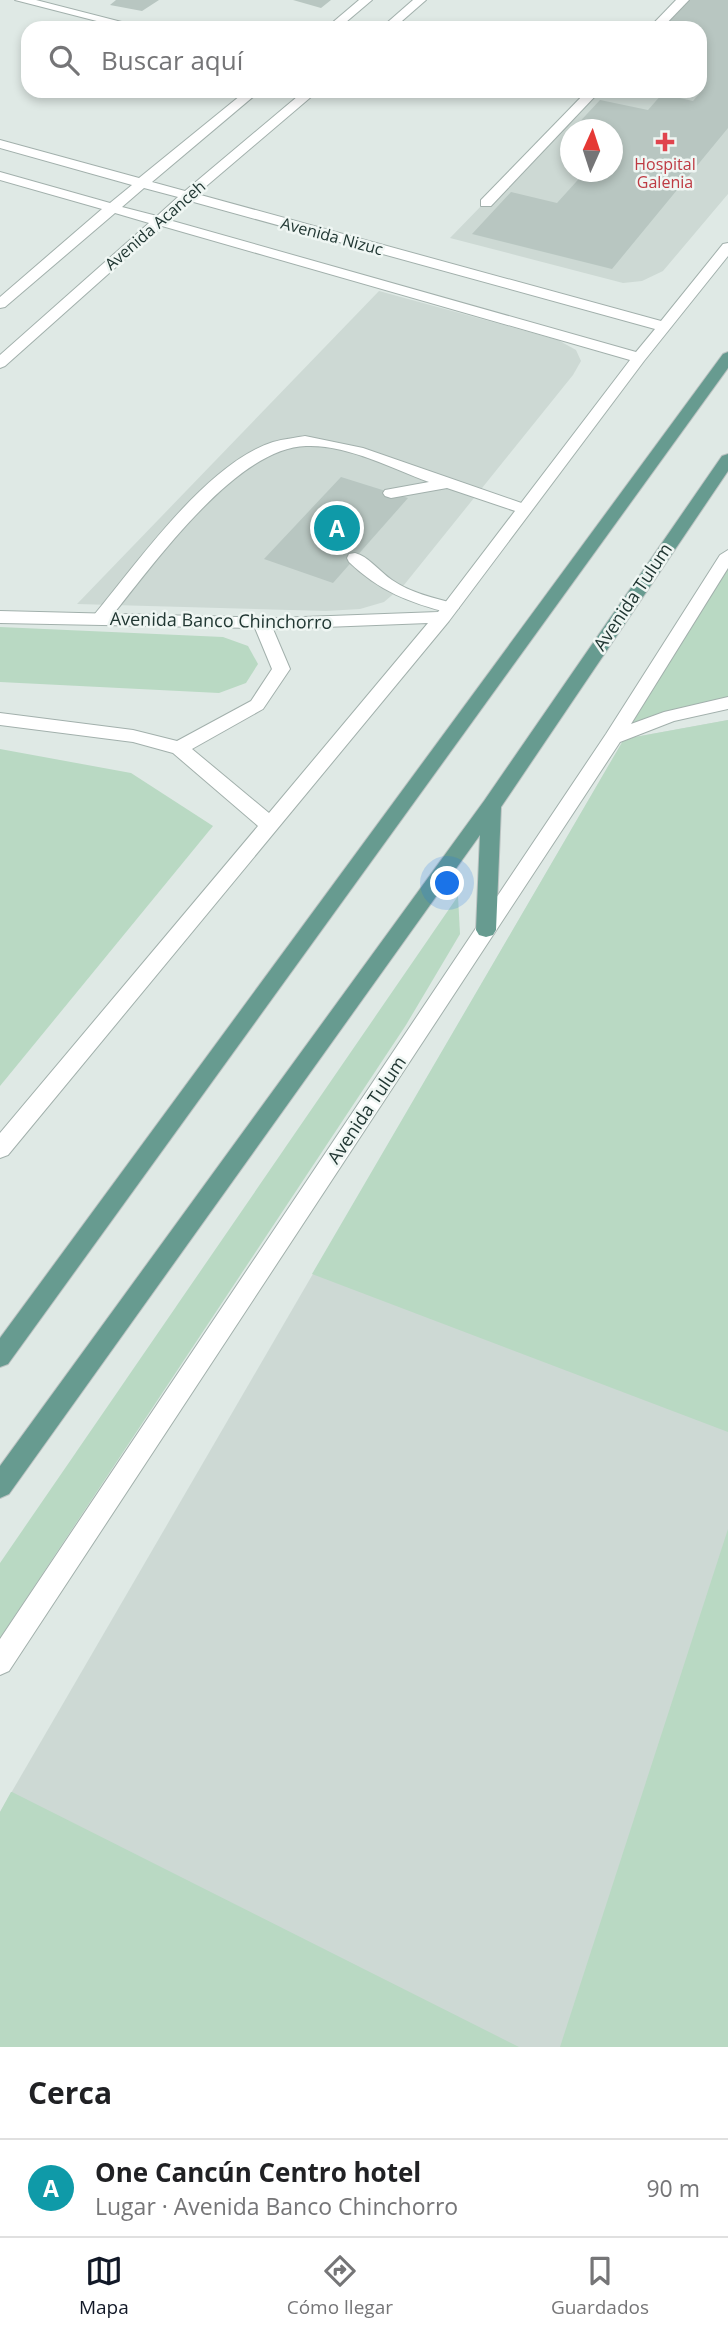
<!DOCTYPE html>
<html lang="es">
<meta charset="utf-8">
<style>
:root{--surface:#fff;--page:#f6f6f6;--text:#202124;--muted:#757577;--line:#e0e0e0;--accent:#111827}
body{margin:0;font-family:"Open Sans",sans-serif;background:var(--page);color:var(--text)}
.compass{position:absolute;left:560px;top:119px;width:63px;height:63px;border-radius:50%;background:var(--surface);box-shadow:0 4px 10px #0003;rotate:3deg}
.you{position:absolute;left:448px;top:884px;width:24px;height:24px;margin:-18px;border:5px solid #fff;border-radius:50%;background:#1a73e8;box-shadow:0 0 0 10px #1a73e833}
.badge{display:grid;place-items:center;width:46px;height:46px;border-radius:50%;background:var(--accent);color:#fff;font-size:23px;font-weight:700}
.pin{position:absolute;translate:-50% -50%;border:4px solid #fff;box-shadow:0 2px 7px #0006}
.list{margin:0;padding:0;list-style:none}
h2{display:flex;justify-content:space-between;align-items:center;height:91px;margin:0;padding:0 28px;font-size:30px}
h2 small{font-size:23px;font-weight:400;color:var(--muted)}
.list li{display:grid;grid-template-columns:46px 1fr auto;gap:21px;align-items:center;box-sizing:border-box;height:98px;padding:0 28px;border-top:2px solid var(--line)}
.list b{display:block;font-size:26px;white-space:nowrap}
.list p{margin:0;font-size:23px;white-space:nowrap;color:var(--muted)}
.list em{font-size:23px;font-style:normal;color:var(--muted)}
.icon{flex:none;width:38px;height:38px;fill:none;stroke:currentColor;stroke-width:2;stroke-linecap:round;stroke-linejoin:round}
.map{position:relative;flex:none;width:728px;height:2047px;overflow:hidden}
.search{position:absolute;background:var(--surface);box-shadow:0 4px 10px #0003;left:21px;right:21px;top:21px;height:77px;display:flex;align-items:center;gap:18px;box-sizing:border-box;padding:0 24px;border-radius:21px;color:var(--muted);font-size:26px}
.sheet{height:189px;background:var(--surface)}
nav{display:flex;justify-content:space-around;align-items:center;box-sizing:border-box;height:98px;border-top:2px solid var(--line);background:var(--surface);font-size:19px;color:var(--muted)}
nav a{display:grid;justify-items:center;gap:4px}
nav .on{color:var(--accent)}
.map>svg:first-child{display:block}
</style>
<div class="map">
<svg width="728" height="2047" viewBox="0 0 728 2047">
<rect width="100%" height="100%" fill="#dfe9e5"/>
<g fill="#cdd9d4" fill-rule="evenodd">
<path d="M728 0V194L663 271 642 281 623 283 450 238 593 91H700V28ZM570 130H612V172H570Z"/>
<polygon points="379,291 558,340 576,350 581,361 573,375 404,585 384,602 360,609 326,611 77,604"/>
<polygon points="728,720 728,2047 0,2047 0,1812 624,739"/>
</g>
<g fill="#b9d9c3">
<polygon points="728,555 728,703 613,738"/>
<polygon points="0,627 223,637 248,646 258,664 246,683 219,693 0,682"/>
<polygon points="728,720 728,1432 312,1274 624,739"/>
<polygon points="0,749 131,773 213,826 0,1086"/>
<polygon points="458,896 460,934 406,1025 0,1638 0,1563"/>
<polygon points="728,1529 728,2047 560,2047"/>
<polygon points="11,1792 12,1792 519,2047 0,2047 0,1812"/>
</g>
<g fill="#b8c6c1">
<polygon points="116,0 159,0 142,11 110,5"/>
<polygon points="293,0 331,0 321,8"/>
<polygon points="689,0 728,0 728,128 612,269 472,234 511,192 557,203 585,172 612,172 612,130 572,130 600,100 648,110 662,94 693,101 702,90 700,28 662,28"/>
<polygon points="341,477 408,498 333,583 264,559"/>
</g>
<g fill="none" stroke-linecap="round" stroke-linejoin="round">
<g stroke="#a2b0ac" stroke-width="2">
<g id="service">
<polygon points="676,0 689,0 662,28 649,28"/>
<polygon points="587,91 600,91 491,206 481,206 481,200"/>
<path d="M305 436 363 448 530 506 532 509 524 514 447 488 391 498 385 496 383 493 385 490 429 482C391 468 346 444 306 446 234 448 149 571 106 623H94L91 619 94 615C138 562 207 463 273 442 283 439 295 438 305 436Z"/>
<path d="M355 553C368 556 380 572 392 580 411 593 434 598 456 604L459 608 450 613C410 603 379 591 349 562L347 558 349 554Z"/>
</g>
</g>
<g stroke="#a2b0ac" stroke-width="2">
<polygon id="minor" points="15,0 36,0 145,28 124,28"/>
</g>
<g stroke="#a2b0ac" stroke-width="2">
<g id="tertiary">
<polygon points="359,0 372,0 339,28 326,28"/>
<polygon points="413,0 426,0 394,28 381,28"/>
<path d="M246 91H260L152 182 185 191 304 91H318L197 194 661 321 723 244 728 243V256L644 361 449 621 8 1155 0 1158V1133L258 826 173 753 133 742 0 725V713L133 730 177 741 251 701 272 669 255 628 0 623V611L277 618 438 612 630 360 162 226 5 366 0 368V355L149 223 115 213 5 307 0 308V297L102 209 0 180V172L110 203 132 185 0 148V140L139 178ZM144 188 178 197 157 216 122 207ZM190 201 655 329 636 352 169 220ZM428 623 269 813 192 749 263 709 290 669 273 629Z"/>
<polygon points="728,550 728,568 631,724 664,712 728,697 728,709 674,721 620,742 9,1671 0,1675 0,1639 606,734 720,555"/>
</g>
</g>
<g stroke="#bcc3c2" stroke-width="2">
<g id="primary">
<polygon points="728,352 728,368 8,1364 0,1367 0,1338 723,354"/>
<polygon points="728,454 728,471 501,807 496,930 493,935 486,937 479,935 476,930 480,835 9,1494 0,1498 0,1466 484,801 722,456"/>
</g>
</g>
<use href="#service" fill="#fff" fill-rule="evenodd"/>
<use href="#minor" fill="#fff" fill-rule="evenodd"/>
<use href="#tertiary" fill="#fff" fill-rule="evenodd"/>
<use href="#primary" fill="#679b90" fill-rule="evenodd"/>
</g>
<path fill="#e0444e" stroke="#eff6f3" stroke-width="2.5" d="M661.5 131.5h7v7h7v7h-7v7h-7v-7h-7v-7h7z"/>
<g text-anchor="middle" stroke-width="5" stroke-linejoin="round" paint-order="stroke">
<g font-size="16" fill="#be3a42" stroke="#eff6f3">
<text x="665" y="170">Hospital<tspan x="665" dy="18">Galenia</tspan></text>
</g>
<g font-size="16" fill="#213733" stroke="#eff6f3">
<text transform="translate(155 225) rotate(-41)" y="6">Avenida Acanceh</text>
<text transform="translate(332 236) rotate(15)" y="6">Avenida Nizuc</text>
</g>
<g font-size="18" fill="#213733" stroke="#eff6f3">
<text transform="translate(633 597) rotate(-56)" y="6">Avenida Tulum</text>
<text transform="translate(221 621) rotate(1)" y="6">Avenida Banco Chinchorro</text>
<text transform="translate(367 1110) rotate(-56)" y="6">Avenida Tulum</text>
</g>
</g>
</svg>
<svg class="compass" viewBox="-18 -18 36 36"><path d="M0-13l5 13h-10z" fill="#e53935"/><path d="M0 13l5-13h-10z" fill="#757577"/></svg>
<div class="you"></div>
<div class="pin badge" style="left:337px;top:528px;background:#0f9aa8">A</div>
<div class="search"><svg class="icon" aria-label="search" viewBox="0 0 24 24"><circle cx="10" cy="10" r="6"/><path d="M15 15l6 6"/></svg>Buscar aquí</div>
</div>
<section class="sheet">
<h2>Cerca<small></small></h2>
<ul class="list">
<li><span class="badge" style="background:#0f9aa8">A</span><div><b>One Cancún Centro hotel</b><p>Lugar · Avenida Banco Chinchorro</p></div><em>90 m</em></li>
</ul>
</section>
<nav>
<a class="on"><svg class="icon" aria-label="map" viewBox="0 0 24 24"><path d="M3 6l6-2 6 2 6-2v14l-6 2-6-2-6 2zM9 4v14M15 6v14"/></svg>Mapa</a>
<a><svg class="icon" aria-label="directions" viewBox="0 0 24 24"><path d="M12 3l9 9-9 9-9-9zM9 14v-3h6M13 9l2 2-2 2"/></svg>Cómo llegar</a>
<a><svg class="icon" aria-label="saved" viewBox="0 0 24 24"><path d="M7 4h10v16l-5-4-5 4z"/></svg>Guardados</a>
</nav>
